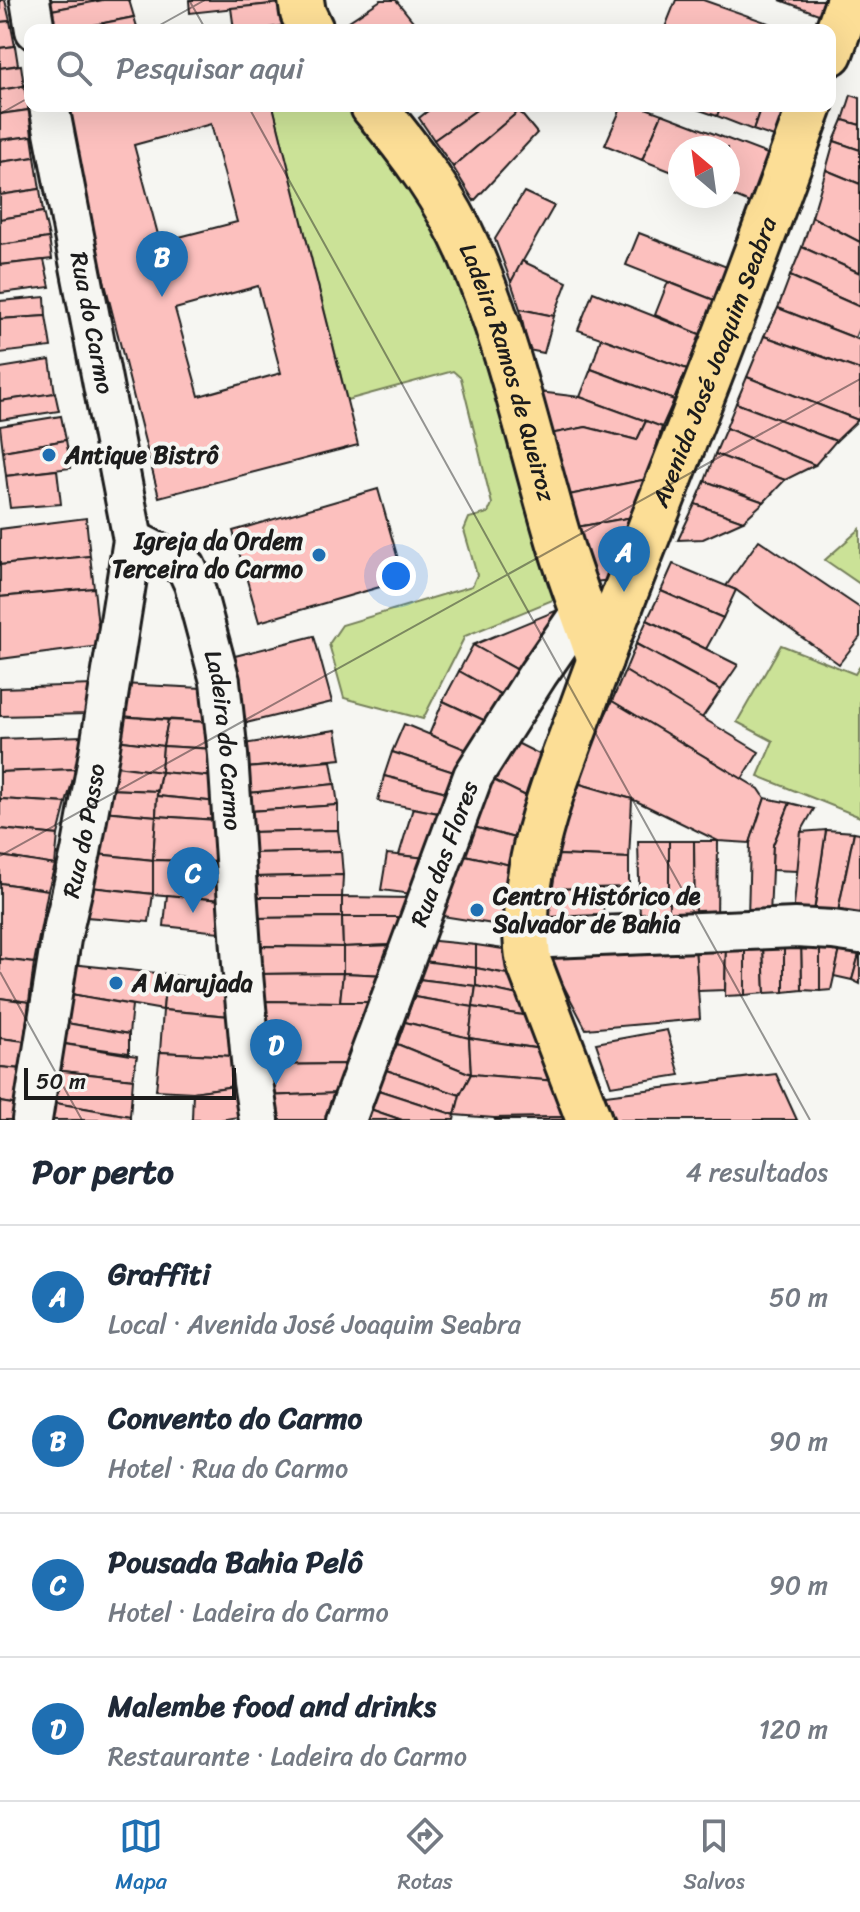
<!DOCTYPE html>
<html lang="pt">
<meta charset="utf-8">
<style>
:root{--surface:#fff;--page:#f6f6f7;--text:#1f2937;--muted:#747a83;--line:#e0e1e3;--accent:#1f6fb2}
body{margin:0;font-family:Sriracha,sans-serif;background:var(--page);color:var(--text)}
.compass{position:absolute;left:668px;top:136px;width:72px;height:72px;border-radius:50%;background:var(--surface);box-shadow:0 8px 32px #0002;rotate:331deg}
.scale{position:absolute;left:24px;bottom:20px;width:212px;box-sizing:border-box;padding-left:8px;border:4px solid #1c1c1c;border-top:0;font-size:22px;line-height:28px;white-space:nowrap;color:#1c1c1c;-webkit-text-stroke:6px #f6f6f2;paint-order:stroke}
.you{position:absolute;left:396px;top:576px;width:28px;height:28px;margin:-20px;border:6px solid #fff;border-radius:50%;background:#1a73e8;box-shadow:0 0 0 12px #1a73e833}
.badge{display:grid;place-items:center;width:52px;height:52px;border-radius:50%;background:var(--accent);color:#fff;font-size:26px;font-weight:700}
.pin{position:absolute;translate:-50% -66px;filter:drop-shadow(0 2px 4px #0008)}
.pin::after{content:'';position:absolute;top:42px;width:28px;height:24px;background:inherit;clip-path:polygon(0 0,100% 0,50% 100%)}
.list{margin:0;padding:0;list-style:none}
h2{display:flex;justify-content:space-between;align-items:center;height:104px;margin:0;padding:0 32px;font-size:34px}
h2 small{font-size:26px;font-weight:400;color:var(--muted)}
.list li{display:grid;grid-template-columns:52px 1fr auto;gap:24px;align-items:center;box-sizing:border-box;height:144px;padding:0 32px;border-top:2px solid var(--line)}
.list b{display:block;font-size:30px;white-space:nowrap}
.list p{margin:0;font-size:26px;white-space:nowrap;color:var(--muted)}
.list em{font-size:26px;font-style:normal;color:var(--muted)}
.icon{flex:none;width:44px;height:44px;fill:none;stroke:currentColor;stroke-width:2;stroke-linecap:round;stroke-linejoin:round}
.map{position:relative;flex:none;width:860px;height:1120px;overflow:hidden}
.search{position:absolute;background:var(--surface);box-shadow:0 8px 32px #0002;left:24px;right:24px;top:24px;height:88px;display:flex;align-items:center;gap:20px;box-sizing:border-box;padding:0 28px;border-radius:16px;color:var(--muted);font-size:30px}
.sheet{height:680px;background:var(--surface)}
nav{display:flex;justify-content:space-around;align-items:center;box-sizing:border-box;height:112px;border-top:2px solid var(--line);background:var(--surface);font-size:22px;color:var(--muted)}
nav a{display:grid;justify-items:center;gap:4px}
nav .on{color:var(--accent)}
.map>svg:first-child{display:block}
</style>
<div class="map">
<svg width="860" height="1120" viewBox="0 0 860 1120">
<rect width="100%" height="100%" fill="#f6f6f2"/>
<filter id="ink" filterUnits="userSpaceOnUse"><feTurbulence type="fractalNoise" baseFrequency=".0125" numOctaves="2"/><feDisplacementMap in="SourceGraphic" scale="16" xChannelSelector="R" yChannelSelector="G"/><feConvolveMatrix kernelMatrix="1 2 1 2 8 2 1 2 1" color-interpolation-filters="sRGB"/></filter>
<g filter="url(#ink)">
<g fill="#cbe297" stroke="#747f5a" stroke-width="2">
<polygon points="273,106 355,106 455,257 560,597 465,636 423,719 344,698 329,644 342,625 472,586 477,575 464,530 469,518 488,513 492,504 461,378 453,371 347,400"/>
<polygon points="860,529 860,584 825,560"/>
<polygon points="781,645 855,674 860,666 860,817 758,776 773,741 737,722"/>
</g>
<g fill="#fcc0be" stroke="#1c1c1c" stroke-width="2" fill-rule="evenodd">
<polygon points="0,0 5,0 10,21 0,22"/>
<polygon points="49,0 103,0 52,10"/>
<polygon points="103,0 129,0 134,17 69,30 55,30 52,10"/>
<polygon points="189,0 282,0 282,3 190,13"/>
<polygon points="381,0 396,0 420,30 351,30 346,23"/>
<polygon points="676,0 703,0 788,30 664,30"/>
<polygon points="780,0 830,0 824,16"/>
<polygon points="282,3 286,25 259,30 234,30 231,8"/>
<polygon points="134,17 138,30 69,30"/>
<polygon points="10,21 15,46 0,48 0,22"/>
<polygon points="15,46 18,65 0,68 0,48"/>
<polygon points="21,65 24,86 0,90 0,68"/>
<polygon points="24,86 29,110 0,114 0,90"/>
<polygon points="851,95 860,98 860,125 843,120"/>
<path d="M60 106H273L358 445 159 497ZM211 124 237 222 160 242 134 145ZM258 286 281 373 199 396 175 309Z"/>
<polygon points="434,106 482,106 434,140 419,118"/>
<polygon points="482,106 515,106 519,111 453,167 434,140"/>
<polygon points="622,106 640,106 662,114 642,160 605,145"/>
<polygon points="688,106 721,106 717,116"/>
<polygon points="721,106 761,106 753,130 717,116"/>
<polygon points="761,106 796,106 783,140 753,130"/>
<polygon points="29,110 32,136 0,140 0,114"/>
<polygon points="519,111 537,133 474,201 453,167"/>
<polygon points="662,114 770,155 752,204 728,194 728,148 680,148 680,175 642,160"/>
<polygon points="843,120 860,125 860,150 834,141"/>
<polygon points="32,136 35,157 0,162 0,140"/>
<polygon points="834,141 860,150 860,184 826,170"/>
<polygon points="35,157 40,189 0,195 0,162"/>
<polygon points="826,170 860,184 860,242 812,217"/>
<polygon points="40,189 43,212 0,219 0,195"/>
<polygon points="524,192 554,206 511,282 495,239"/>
<polygon points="43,212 49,238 0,245 0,219"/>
<polygon points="812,217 860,242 860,273 802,247"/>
<polygon points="639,233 727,267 714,300 626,265"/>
<polygon points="49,238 52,259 0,265 0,245"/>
<polygon points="802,247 860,273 860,307 790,276"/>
<polygon points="44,260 50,287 0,293 0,265"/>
<polygon points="522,261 567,282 554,316 520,309 511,282"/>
<polygon points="790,276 860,307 860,326 855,338 778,308"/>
<polygon points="668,282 714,300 702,335 655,315"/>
<polygon points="593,292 702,335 687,369 578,330"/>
<polygon points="45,297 46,316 0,319 0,301"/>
<polygon points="778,308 860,340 860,370 764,336"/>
<polygon points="520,309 554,316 544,353 528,350"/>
<polygon points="46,316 51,347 0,353 0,319"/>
<polygon points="764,336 860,370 860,416 858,420 747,377"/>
<polygon points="601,338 687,369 674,400 591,369"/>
<polygon points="50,360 55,393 0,401 0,368"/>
<polygon points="591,369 674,400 662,427 580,397"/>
<polygon points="747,377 858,420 836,441 741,405 736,403"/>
<polygon points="539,392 580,397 646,421 637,440 586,427 550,434"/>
<polygon points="55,393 59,411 0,420 0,401"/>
<polygon points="736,403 741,405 836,441 815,465 726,428"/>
<polygon points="61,416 66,440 3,451 0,426"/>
<polygon points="646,421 662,427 647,479 569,495 550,434 586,427 637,440"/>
<polygon points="726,428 815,465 785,480 715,454"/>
<polygon points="66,440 71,468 6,476 3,451"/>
<polygon points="715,454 785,480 764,502 705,481"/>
<polygon points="57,470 61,504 10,508 6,476"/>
<polygon points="647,479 638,516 577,527 569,495"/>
<polygon points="705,481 764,502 743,521 695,504"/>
<polygon points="378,489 404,580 259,622 233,531"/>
<polygon points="695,504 743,521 703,539 678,540"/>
<polygon points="638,516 617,579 595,582 577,527"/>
<polygon points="86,518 90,556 0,565 0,529"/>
<polygon points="759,540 860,608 860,637 839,664 736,590 726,586"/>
<polygon points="90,556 94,588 0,597 0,565"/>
<polygon points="673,564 736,590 723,618 661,591"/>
<polygon points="94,588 100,646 0,659 0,597"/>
<polygon points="661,591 723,618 706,649 647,620"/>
<polygon points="565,607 525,674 473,645"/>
<polygon points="647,620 706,649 738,665 721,690 636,644"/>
<polygon points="314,636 332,702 246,723 231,657"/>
<polygon points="636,644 721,690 702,718 625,671"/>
<polygon points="473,645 525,674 509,699 459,671"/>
<polygon points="459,671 509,699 492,724 443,701"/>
<polygon points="625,671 759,752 742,779 612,701"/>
<polygon points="121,684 203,688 208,722 118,716"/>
<polygon points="94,685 88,714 0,716 0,688"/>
<polygon points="443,701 492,724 472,752 429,735"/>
<polygon points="612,701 759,789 765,798 750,843 718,841 632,799 573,782"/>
<polygon points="118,716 168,720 163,746 115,740"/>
<polygon points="168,720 208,722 214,749 163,746"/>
<polygon points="404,724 472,752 463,775 392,752"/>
<polygon points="336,730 341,759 246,768 243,744"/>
<polygon points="82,736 76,769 0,772 0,739"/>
<polygon points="115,740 163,746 161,772 108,765"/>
<polygon points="511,740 543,756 528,797 489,778"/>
<polygon points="163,746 214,749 216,777 161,772"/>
<polygon points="392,752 463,775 454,794 384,776"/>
<polygon points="331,761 335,784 249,793 246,768"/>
<polygon points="108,765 161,772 157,791 105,789"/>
<polygon points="76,769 66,803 0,799 0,772"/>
<polygon points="161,772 216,777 218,802 157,796"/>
<polygon points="384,776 454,794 443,814 378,801"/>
<polygon points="489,778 528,797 518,839 470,826"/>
<polygon points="573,782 632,799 629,858 557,855 567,820"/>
<polygon points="335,784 338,805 250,811 249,793"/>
<polygon points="105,789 157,791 156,816 102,811"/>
<polygon points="157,796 218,802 217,820 156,816"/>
<polygon points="765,798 790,803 773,845 770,916 748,918 750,843"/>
<polygon points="0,799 66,803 58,835 0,829"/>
<polygon points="790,803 814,809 801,832 798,871 772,870 773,845"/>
<polygon points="338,805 338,830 251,832 250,811"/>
<polygon points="413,808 443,814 427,858 399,855"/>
<polygon points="102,811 156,816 153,860 96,854"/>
<polygon points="156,816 217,820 217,862 153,860"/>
<polygon points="470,826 518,839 515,866 460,854"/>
<polygon points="0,829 58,835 55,865 0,856"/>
<polygon points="338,830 341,851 254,853 251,832"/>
<polygon points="826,830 854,832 837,917 813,918"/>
<polygon points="826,830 813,918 793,916 801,832"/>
<polygon points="854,832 860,833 860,917 837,917"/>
<polygon points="638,841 669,841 669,918 640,920"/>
<polygon points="669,841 694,841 695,917 669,918"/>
<polygon points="694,841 718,841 717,919 695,917"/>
<polygon points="341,851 343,875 256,877 254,853"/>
<polygon points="96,854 153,860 153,894 90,887"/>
<polygon points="387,854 427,858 412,894 381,890"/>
<polygon points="460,854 515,866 512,927 436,915"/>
<polygon points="557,855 629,858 629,887 550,889"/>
<polygon points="0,856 55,865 48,890 0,883"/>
<polygon points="153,860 217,862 220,900 153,894"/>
<polygon points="343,875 342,897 256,897 256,877"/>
<polygon points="0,883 48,890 34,963 0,959"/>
<polygon points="90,887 153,894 149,922 86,917"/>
<polygon points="602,888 604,925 550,927 550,889"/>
<polygon points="167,895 220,900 219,932 164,926"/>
<polygon points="256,897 342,897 342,917 256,918"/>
<polygon points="342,897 411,898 403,917 342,917"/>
<polygon points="342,917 343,947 258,946 256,918"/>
<polygon points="342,917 403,917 394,945 343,947"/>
<polygon points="425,940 476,945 476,968 423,961"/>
<polygon points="820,940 820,991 802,990 801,942"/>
<polygon points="820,940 842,941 831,990 820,991"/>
<polygon points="842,941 860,951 852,980 834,976"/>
<polygon points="801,942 802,990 784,992 784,943"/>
<polygon points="763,943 765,993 745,995 745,944"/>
<polygon points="763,943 784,943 784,992 765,993"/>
<polygon points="695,944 700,1019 586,1029 551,962 561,951"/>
<polygon points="695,944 726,944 725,990 698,991"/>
<polygon points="726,944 745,944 745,995 725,996"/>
<polygon points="394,945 385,975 343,973 343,947"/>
<polygon points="476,945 510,950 517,976 476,968"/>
<polygon points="258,946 343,947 343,973 259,974"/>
<polygon points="860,951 860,984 852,980"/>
<polygon points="0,959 34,963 29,1002 0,998"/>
<polygon points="423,961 476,968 476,986 418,979"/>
<polygon points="71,964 166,974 163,1010 65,993"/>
<polygon points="476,968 517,976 527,997 476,986"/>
<polygon points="343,973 340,1002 260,1001 259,974"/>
<polygon points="343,973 385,975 373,1002 340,1002"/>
<polygon points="166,974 228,984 229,1016 163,1010"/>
<polygon points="418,979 476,986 473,1007 414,997"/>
<polygon points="476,986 527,997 535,1017 473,1007"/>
<polygon points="65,993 132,1005 129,1034 61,1022"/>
<polygon points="414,997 473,1007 469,1038 405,1022"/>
<polygon points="0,998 29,1002 24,1041 0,1038"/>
<polygon points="260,1001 340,1002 373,1002 350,1064 262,1065"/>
<polygon points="473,1007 535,1017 547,1050 469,1038"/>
<polygon points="163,1010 229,1016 232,1056 160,1052"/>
<polygon points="61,1022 129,1034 129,1053 58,1043"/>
<polygon points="405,1022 469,1038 471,1074 397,1044"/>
<polygon points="667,1030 680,1075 611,1086 596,1043"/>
<polygon points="0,1038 24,1041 21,1069 0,1067"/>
<polygon points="469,1038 547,1050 556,1081 471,1074"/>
<polygon points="58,1043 137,1056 133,1079 54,1070"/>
<polygon points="397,1044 471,1074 460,1095 386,1070"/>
<polygon points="160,1052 232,1056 235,1086 193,1092 156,1090"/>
<polygon points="350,1064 340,1093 265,1096 262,1065"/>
<polygon points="0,1067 21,1069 18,1105 0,1102"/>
<polygon points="54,1070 133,1079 130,1116 50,1102"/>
<polygon points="386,1070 460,1095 455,1115 378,1090"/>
<polygon points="471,1074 556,1081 570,1117 494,1118 455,1115 460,1095"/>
<polygon points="776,1074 797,1120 615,1120 605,1095"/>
<polygon points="235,1086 238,1117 220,1120 192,1120 193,1092"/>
<polygon points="378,1090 455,1115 454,1120 402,1120 370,1109"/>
<polygon points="340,1093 330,1120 268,1120 265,1096"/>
<polygon points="0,1102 18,1105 15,1120 0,1120"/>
<polygon points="50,1102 130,1116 130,1120 47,1120"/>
<polygon points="370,1109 402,1120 366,1120"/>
<polygon points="570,1117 571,1120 495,1120 494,1118"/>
</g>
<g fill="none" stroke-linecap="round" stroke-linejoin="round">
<g stroke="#1c1c1c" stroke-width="44">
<g id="minor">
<polyline points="30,0 35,30"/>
<path id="s1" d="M133 540 186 567 194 584 220 681 228 755 242 964 253 1082 259 1120"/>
<polyline points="525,939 795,928 833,930 860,934"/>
<path id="s2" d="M32 1120 61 939 81 852 99 753 133 540 49 106"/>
<path id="s3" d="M346 1120 473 776 538 674 583 609"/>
</g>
</g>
<g stroke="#1c1c1c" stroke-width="50">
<g id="major">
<polyline points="301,0 303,13 311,30"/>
<polyline points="830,53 849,0"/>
<path id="s4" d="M373 106C411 151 446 198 470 253 510 346 531 447 560 544 572 583 587 621 600 660"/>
<path id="s5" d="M589 1120 529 963C514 876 556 780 585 700 621 601 660 504 698 406 737 307 774 206 810 106"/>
</g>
</g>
<use href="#minor" stroke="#f6f6f2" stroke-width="38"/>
<use href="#major" stroke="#fcde96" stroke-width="44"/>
</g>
</g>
<path fill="none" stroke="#1c1c1c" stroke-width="2" stroke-opacity="0.45" d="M189 0 206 30M151 30 205 0M248 106 810 1120M0 114 30 97M0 856 860 379M0 972 82 1120"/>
<g fill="#1f6fb2" stroke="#f6f6f2" stroke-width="3">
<circle cx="49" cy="455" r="8"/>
<circle cx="319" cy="555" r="8"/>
<circle cx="477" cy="910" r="8"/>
<circle cx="116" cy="983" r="8"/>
</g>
<g text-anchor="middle" stroke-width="8" stroke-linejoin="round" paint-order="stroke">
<g font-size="24" fill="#1c1c1c" stroke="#f6f6f2">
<text transform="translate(92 323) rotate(79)" y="8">Rua do Carmo</text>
<text dy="8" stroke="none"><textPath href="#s5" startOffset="802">Avenida José Joaquim Seabra</textPath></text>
<text dy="8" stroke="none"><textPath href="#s4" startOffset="302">Ladeira Ramos de Queiroz</textPath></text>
<text dy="8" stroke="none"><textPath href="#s1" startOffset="238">Ladeira do Carmo</textPath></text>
<text dy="8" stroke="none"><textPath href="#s2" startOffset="294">Rua do Passo</textPath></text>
<text dy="8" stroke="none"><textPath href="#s3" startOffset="284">Rua das Flores</textPath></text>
</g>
<g font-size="24" font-weight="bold" fill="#1c1c1c" stroke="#f6f6f2" text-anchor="start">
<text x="65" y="463">Antique Bistrô</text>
<text x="303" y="549" text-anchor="end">Igreja da Ordem<tspan x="303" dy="28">Terceira do Carmo</tspan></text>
<text x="493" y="904">Centro Histórico de<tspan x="493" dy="28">Salvador de Bahia</tspan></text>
<text x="132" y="991">A Marujada</text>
</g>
</g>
</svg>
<svg class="compass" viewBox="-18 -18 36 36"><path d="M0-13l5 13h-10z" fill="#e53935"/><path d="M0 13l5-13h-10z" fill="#747a83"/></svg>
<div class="scale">50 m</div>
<div class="you"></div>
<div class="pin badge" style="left:624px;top:592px">A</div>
<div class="pin badge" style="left:162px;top:297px">B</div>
<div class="pin badge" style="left:193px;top:913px">C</div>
<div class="pin badge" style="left:276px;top:1085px">D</div>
<div class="search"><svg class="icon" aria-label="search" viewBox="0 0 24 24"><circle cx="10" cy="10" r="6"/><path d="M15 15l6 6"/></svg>Pesquisar aqui</div>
</div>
<section class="sheet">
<h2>Por perto<small>4 resultados</small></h2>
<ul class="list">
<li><span class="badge">A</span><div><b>Graffiti</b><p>Local · Avenida José Joaquim Seabra</p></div><em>50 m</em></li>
<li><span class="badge">B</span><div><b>Convento do Carmo</b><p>Hotel · Rua do Carmo</p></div><em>90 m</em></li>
<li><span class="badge">C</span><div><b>Pousada Bahia Pelô</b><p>Hotel · Ladeira do Carmo</p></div><em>90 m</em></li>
<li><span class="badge">D</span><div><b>Malembe food and drinks</b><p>Restaurante · Ladeira do Carmo</p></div><em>120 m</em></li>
</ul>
</section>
<nav>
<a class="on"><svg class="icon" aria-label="map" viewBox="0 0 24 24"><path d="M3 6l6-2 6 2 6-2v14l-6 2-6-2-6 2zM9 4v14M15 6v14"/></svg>Mapa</a>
<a><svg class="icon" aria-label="directions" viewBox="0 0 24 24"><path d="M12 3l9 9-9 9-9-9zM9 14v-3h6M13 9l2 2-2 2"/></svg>Rotas</a>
<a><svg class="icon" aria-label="saved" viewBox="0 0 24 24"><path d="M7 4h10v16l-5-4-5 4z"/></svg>Salvos</a>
</nav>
